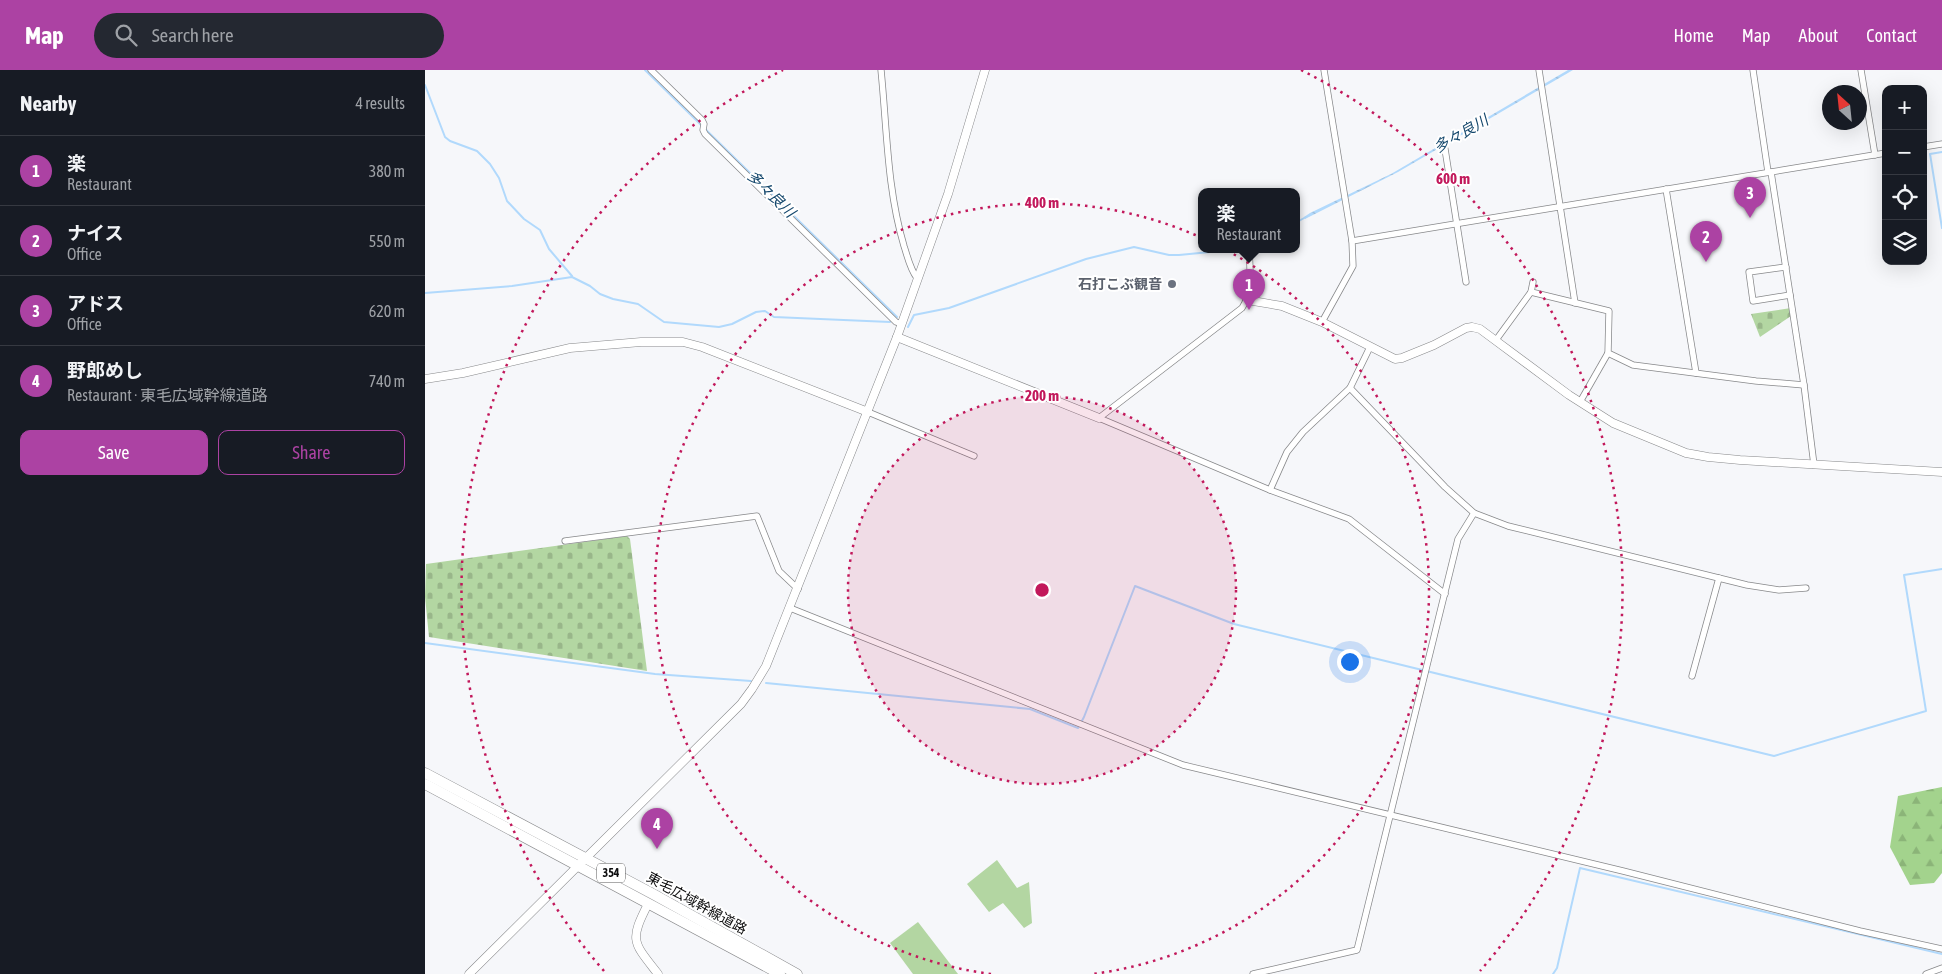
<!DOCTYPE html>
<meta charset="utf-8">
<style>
:root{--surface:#171b24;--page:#242831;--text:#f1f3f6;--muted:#9ea1a6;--line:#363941;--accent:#ac42a3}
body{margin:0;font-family:"Asap Condensed","Noto Sans JP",sans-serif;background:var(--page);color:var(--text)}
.controls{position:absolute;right:15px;top:15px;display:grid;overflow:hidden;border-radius:10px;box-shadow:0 5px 20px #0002}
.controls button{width:45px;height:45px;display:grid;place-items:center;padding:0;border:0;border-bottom:1px solid var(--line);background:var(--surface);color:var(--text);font:25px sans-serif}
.compass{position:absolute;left:1397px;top:15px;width:45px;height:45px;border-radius:50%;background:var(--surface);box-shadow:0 5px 20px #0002;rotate:333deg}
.you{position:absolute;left:924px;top:591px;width:18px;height:18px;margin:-12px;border:4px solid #fff;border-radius:50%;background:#1a73e8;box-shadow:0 0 0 8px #1a73e833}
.badge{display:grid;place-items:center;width:32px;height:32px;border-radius:50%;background:var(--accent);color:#fff;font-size:16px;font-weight:700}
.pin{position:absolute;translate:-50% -41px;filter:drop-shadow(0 1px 2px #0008)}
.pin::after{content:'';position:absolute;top:26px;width:18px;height:15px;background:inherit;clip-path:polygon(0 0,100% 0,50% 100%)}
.popup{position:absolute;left:773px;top:118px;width:102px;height:65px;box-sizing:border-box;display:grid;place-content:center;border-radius:10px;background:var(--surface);filter:drop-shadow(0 1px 4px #0005);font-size:16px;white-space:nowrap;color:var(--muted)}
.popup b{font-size:19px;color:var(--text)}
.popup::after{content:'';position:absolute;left:50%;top:100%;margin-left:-10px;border:10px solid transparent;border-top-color:var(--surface)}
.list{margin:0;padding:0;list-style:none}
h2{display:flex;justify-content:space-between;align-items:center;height:65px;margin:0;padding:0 20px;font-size:21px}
h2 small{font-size:16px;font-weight:400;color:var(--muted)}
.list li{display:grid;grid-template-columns:32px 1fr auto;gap:15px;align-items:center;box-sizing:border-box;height:70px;padding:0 20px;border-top:1px solid var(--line)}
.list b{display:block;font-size:19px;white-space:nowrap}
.list p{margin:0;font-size:16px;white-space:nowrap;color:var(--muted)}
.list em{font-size:16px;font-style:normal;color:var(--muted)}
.actions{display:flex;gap:10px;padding:15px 20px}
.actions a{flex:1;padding:11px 0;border:1px solid var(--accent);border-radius:10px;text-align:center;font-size:18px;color:var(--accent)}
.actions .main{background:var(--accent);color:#fff}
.icon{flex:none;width:28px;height:28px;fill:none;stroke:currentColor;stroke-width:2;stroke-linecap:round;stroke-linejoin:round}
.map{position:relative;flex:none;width:1517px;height:904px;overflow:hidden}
header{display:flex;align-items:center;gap:30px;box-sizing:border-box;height:70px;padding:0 25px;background:var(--accent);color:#fff}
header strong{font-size:24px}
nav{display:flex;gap:28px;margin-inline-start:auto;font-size:18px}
.search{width:350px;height:45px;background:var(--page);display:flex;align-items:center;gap:12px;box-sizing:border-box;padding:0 18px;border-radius:28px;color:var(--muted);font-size:19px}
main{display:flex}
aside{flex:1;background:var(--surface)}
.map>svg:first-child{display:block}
</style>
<header>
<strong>Map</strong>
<div class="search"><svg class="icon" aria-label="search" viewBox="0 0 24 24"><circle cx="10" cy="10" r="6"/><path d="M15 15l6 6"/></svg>Search here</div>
<nav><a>Home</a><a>Map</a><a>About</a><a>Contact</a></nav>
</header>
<main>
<aside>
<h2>Nearby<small>4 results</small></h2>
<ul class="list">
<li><span class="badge">1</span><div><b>楽</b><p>Restaurant</p></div><em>380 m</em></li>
<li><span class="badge">2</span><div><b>ナイス</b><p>Office</p></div><em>550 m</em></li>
<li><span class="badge">3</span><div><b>アドス</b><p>Office</p></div><em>620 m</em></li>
<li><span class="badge">4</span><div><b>野郎めし</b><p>Restaurant · 東毛広域幹線道路</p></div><em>740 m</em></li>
</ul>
<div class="actions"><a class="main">Save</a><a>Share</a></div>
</aside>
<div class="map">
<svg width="1517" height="904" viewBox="0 0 1517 904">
<defs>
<pattern id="forest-firs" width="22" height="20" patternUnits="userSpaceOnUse" patternTransform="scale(1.25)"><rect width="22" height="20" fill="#a3d38d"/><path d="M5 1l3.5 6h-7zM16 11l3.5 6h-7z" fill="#8bb478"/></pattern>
<pattern id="cemetery-stones" width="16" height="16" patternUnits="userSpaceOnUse" patternTransform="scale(1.25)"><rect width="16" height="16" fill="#b3d6a2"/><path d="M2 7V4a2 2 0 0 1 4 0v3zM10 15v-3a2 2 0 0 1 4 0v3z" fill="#99b68a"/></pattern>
<pattern id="water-waves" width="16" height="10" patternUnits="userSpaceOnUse" patternTransform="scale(1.25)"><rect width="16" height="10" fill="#b1d9fc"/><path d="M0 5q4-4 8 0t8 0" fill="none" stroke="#97b9d7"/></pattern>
</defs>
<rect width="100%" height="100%" fill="#f6f7fa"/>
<g fill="#b3d6a2">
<polygon points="572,790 592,818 604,812 607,853 599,858 578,833 564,842 542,814"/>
<polygon points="493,852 533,904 488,904 465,873"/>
</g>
<polygon fill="url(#forest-firs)" points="1517,717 1517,803 1509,813 1485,815 1465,777 1473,726"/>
<g fill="url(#cemetery-stones)">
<polygon points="1366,238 1366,246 1335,267 1326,244"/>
<polygon points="202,466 205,469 222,601 4,567 0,527 1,494"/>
</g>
<polygon fill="url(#water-waves)" points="1143,0 1148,0 973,102 880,149 879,147 885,143 966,104"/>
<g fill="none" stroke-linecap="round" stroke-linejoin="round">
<g stroke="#b1d9fc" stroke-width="2">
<polyline points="220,0 472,247"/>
<polyline points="0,15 20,67 25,71 52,81 65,94 74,108 82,131 99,149 115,160 124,179 147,206"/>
<polyline points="1517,82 1505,84 1517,158"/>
<polyline points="872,152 881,147"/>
<polyline points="0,223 87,216 147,207 165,216 175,224 188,229 213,234 239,252 294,257 307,254 331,242 340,241 349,247 465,252"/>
<polyline points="483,257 489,245 524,238 661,189 709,177 744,185 754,185 816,179"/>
<polyline points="0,573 230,604 326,611"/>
<polyline points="341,613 605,639 653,658 659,647 710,516 809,554 1349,686 1501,641 1479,505 1517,499"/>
<polyline points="1128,904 1132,898 1155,798 1517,884"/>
</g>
<g stroke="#87888a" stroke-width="7">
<g id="street">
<polyline points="226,0 277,50 279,54 278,60 280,64 471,252 477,254"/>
<path d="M456 0C462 59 462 119 479 176 483 188 485 199 492 208"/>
<polyline points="1114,0 1150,233"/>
<polyline points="1328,0 1343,102"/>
<polyline points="1436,0 1450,85"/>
<polyline points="1498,77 1517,74"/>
<polyline points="1020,79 1041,212"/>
<polyline points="1346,102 1379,315 1389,395"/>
<polyline points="1241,119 1271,303"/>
<polyline points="927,171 1461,83"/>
<path d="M824 179C825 198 828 222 817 238L674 348 845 420 924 449 1020 524"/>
<polyline points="1361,197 1324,202 1328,231 1365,225"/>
<polyline points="1106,222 1184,241 1183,283 1208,295 1331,311 1379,315"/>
<polyline points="897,252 928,196 927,171 899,0"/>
<polyline points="1071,270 1106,222 1108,212"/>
<polyline points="925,318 1020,417 1049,443 1083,456 1322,515 1354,520 1381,518"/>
<polyline points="1155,332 1183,283"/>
<polyline points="443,342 549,386"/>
<polyline points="845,420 862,382 878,362 925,318 945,277"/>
<polyline points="140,471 332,446 354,501 373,519"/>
<polyline points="365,538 758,695 1198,801 1435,861 1517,879"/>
<polyline points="1267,606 1294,508"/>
<polyline points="828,904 932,880 1033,469 1049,443"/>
<polyline points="1501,904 1517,898"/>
</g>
</g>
<g stroke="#87888a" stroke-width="9">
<g id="secondary">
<polyline points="822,230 857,236 897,252 970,289 977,288 1009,275 1041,258 1047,257 1055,259 1144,325 1188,353 1261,383 1283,387 1315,390 1517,402"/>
<polyline points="472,267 674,348"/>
<polyline points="0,309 38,303 145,278 216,272 258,272 277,277 443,342"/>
<path d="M223 834C204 871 208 872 233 904"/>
<polyline points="44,904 316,634 327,619 341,596 472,267 523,124 560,0"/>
</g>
</g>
<g stroke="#87888a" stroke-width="11">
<g id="highway">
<polyline points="0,703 228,824 372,904"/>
<polyline points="0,714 355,904"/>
</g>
</g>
<use href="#street" stroke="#fff" stroke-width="5.5"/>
<use href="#secondary" stroke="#fff" stroke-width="8"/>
<use href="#highway" stroke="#fff" stroke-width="10"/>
</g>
<circle cx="617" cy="520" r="194" fill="#c2185b" fill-opacity=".12"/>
<g fill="none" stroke="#c2185b" stroke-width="2.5" stroke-dasharray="2.5 5">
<circle cx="617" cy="520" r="194"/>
<path d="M566 904A387 387 0 1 1 668 904"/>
<path d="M179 901A581 581 0 0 1 358 0M876 0A581 581 0 0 1 1055 901"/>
</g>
<circle fill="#6b7280" stroke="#fff" stroke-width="2" cx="747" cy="214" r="5"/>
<g text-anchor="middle" stroke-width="4" stroke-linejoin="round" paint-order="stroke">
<rect fill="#fff" stroke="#565656" stroke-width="1" x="172" y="793.5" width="28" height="19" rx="4"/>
<g font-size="12" font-weight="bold" fill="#0d0d0e">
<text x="186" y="807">354</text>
</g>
<g font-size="14" font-weight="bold" fill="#5b616d" stroke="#fff" text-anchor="end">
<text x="737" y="219">石打こぶ観音</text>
</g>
<g font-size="14" fill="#0d0d0e" stroke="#fff">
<text transform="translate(272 833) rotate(29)" y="5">東毛広域幹線道路</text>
</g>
<g font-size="15" font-style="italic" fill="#14476c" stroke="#fff">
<text transform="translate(1036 64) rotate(-30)" y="5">多々良川</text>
<text transform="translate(346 124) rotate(44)" y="5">多々良川</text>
</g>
</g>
<circle cx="617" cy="520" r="8" fill="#c2185b" stroke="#fff" stroke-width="2.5"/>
<g font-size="15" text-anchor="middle" font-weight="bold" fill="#c2185b" stroke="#fff" stroke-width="4" stroke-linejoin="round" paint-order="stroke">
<text x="1028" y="114">600 m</text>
<text x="617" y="138">400 m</text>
<text x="617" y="331">200 m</text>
</g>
</svg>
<div class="controls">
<button>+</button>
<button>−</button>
<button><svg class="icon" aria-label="locate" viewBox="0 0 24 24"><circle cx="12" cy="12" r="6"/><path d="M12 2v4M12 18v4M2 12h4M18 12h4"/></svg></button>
<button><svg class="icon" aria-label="layers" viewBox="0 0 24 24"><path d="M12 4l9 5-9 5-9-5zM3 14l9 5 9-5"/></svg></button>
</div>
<svg class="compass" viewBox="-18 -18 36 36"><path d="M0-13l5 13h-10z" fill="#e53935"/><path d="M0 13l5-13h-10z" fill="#9ea1a6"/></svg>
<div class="you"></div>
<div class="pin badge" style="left:824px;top:240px">1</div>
<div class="popup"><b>楽</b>Restaurant</div>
<div class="pin badge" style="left:1281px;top:192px">2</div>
<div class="pin badge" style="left:1325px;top:148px">3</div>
<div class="pin badge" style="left:232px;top:779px">4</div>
</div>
</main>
